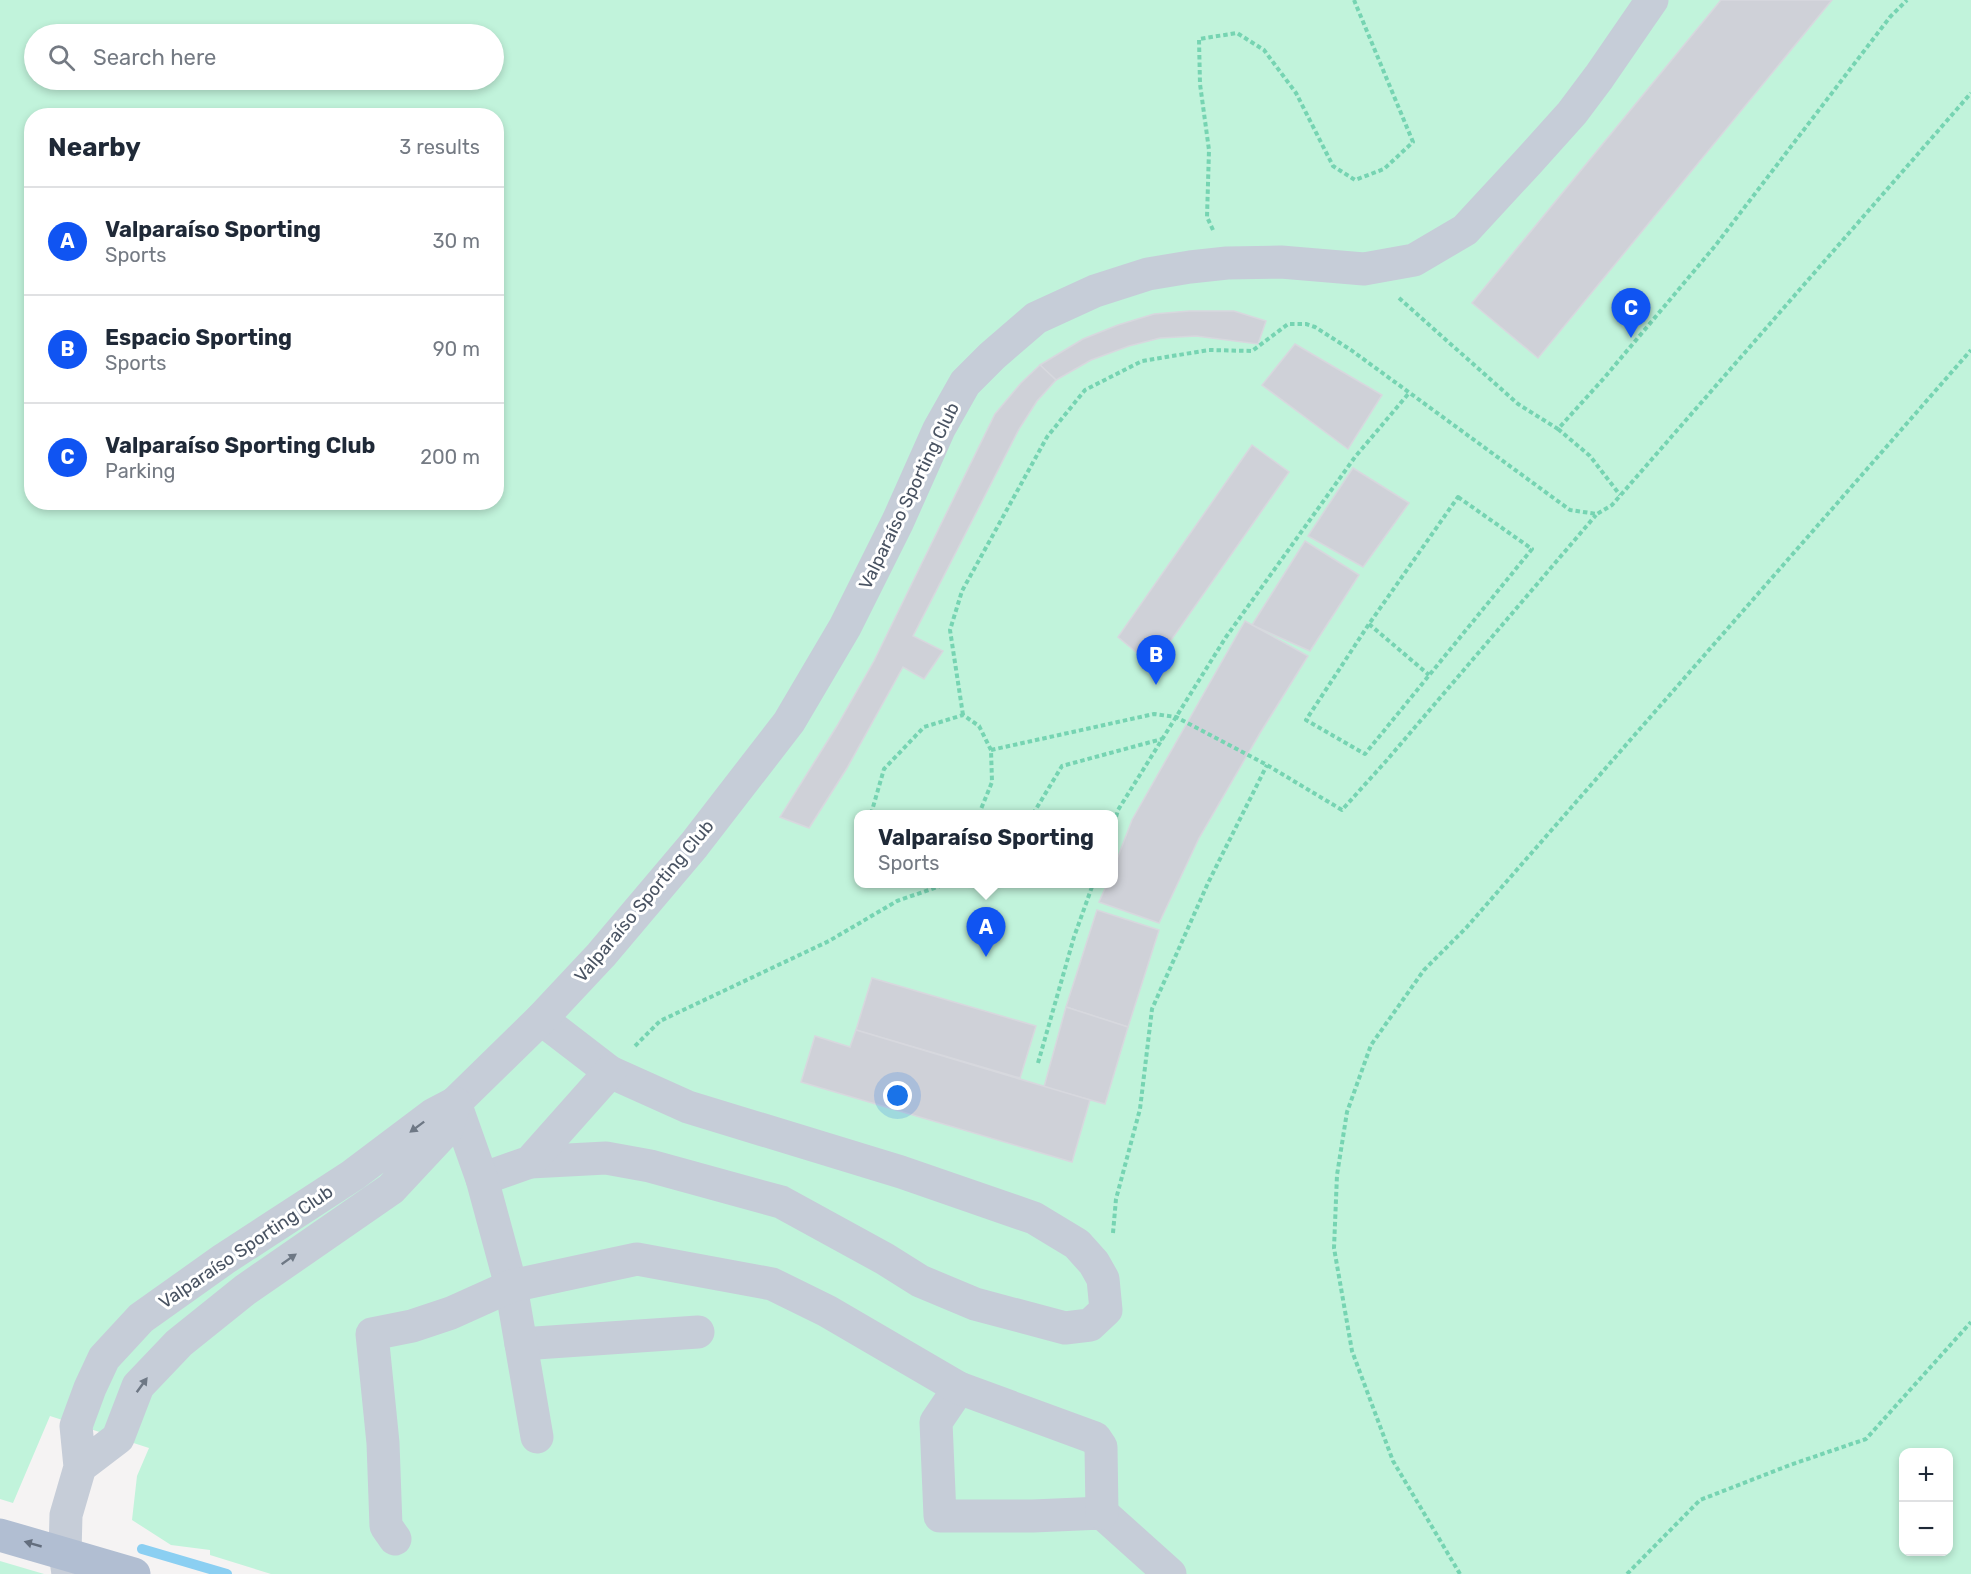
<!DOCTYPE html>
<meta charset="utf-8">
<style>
:root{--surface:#fff;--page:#f2f2f3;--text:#1f2937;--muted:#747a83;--line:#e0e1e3;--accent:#1054f2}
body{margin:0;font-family:Rubik,sans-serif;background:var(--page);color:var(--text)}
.controls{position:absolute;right:18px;bottom:18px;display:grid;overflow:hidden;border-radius:12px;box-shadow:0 3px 9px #0003}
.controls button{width:54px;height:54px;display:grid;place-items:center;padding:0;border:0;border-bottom:2px solid var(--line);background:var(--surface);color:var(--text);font:30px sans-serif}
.you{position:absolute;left:898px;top:1096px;width:21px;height:21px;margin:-15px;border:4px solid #fff;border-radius:50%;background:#1a73e8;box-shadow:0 0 0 9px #1a73e833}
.badge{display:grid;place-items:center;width:39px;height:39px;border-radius:50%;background:var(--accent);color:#fff;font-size:20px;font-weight:700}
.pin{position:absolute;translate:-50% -50px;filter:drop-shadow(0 2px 3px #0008)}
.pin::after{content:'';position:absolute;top:32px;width:21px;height:18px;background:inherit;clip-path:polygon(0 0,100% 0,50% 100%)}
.popup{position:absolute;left:854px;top:810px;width:264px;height:78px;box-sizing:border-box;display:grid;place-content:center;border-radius:12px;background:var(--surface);filter:drop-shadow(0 2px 4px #0005);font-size:20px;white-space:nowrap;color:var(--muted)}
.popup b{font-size:22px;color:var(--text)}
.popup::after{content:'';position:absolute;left:50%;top:100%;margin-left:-12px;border:12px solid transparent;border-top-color:var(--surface)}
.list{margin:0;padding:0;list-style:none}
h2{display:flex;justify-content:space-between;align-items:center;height:78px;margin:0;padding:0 24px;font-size:26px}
h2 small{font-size:20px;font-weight:400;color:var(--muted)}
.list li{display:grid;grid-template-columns:39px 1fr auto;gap:18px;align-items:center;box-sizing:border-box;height:108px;padding:0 24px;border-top:2px solid var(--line)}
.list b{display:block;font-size:22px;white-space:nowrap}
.list p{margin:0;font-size:20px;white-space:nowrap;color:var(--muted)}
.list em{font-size:20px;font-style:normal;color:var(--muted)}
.icon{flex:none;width:33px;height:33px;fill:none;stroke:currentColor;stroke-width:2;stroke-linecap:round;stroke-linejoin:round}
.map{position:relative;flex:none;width:1971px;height:1574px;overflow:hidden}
.search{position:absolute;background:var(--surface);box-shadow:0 3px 9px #0003;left:24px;top:24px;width:480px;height:66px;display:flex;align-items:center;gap:15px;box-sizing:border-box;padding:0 21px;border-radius:33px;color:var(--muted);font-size:22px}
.panel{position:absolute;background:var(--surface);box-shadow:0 3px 9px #0003;left:24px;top:108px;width:480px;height:402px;border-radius:24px}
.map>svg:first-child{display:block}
</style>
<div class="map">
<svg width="1971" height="1574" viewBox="0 0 1971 1574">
<rect width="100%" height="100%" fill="#f5f3f3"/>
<g fill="#c1f3db" fill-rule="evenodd">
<path d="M0 0H1971V1574H271L210 1555V1550L171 1545 132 1520 137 1476 149 1448 50 1416 13 1503 0 1499ZM34 34H494V80H34ZM32 116H496V502H32ZM858 814H1114V884H858ZM1904 1452H1948V1552H1904Z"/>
<polygon points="0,1561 44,1574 0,1574"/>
</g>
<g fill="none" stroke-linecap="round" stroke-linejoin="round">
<polyline stroke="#8bcff2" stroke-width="10" points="142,1549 227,1574"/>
</g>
<g fill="#cfd1d8" stroke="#d7d8de" stroke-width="1.5">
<polygon points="1721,0 1832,0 1538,358 1472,303"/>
<polygon points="1189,311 1234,311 1266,321 1258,344 1196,336 1160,338 1129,346 1091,360 1056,380 1040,365 1083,339 1118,325 1154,314"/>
<polygon points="1295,344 1382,395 1348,449 1262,385"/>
<polygon points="1040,365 1056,380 1037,401 1019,429 913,636 943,651 924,679 903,667 847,768 809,828 780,817 837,726 874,661 995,414 1021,383"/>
<polygon points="1252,445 1289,472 1153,666 1118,637"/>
<polygon points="1353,468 1409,503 1363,567 1308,536"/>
<polygon points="1305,541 1359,575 1310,651 1252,625"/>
<polygon points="1245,621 1308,656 1260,733 1199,838 1159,923 1099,902 1107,884 1114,884 1114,867 1132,820"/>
<polygon points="1097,910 1159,930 1128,1027 1066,1007"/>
<polygon points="872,978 1036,1026 1020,1078 856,1030"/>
<polygon points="1066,1007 1128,1027 1105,1104 1044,1087"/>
<polygon points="856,1030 1090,1100 1072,1162 801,1082 815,1036 850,1047"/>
</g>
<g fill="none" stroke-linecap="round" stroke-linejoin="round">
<g stroke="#76d4b2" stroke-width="4" stroke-dasharray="4.5 3" stroke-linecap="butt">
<polyline points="1213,230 1207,217 1209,150 1200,84 1199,39 1237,33 1264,50 1296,93 1333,166 1355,180 1384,169 1413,142 1354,0"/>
<polyline points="1399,298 1518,404 1558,429 1605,377 1715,246 1890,17 1907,0"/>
<polyline points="1558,429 1590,456 1620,495"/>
<polygon points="1458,497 1532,549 1365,754 1306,720 1369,624"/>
<polyline points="1369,624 1429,675"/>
<polyline points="963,715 950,630 962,591 1047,437 1085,390 1142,361 1209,350 1252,351 1288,324 1306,324 1315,327 1351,350 1570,510 1597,514 1612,505 1971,93"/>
<polyline points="991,750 1154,714 1176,717 1267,765 1342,810 1387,760 1596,515"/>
<polyline points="871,814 884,769 924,727 963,715 979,726 991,750 992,782 979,814"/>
<polyline points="1033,814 1062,766 1162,739"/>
<polyline points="1114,824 1118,810 1226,637 1355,457 1409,393"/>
<polyline points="635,1046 660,1021 829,941 897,901 946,884"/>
<polyline points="1038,1063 1074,937 1093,884"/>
<polyline points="1113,1233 1116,1199 1140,1109 1152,1009 1208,883 1267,765"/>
<polyline points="1460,1574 1393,1461 1352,1351 1334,1248 1337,1175 1347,1112 1371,1045 1424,970 1466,928 1971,350"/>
<polyline points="1627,1574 1700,1500 1790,1465 1866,1439 1971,1322"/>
</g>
<g stroke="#c6cdd8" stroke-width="33">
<polyline points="530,1162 606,1158 650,1166 781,1202 885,1259 920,1281 975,1304 1065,1328 1090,1325 1106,1310 1103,1279 1094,1263 1077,1244 1034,1218 901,1172 688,1107 610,1072 541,1019"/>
<polyline points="482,1179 530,1162 610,1072"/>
<polyline points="521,1344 698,1332"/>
<polyline points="959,1388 936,1422 940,1516 1033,1516 1102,1513 1170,1574"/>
<polyline points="537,1437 511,1286 482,1179 455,1103 541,1019 601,955 694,845 789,722 845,627 898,521 939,429 965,383 992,356 1036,318 1095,291 1148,274 1190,267 1227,263 1281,262 1364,269 1414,260 1465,230 1527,163 1572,113 1599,77 1652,0"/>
<polyline points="395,1539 386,1526 383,1443 372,1334 412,1326 451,1313 511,1286 637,1259 772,1284 827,1311 959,1388 1095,1438 1101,1447 1102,1513"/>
<polyline points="68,1574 65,1553 66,1515 80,1467 76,1426 90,1388 104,1358 141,1318 224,1259 353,1175 434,1114 455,1103 447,1129 391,1189 245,1290 179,1343 138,1386 118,1438 80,1467"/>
</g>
<polyline stroke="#b1bed2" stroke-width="33" points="0,1535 134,1574"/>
</g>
<defs><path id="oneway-solid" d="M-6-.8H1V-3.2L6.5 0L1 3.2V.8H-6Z" transform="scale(1.5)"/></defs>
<g fill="#6e7885">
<use href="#oneway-solid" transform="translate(417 1127) rotate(143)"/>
<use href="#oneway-solid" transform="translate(289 1259) rotate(-35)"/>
<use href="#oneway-solid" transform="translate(142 1385) rotate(-54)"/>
</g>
<use fill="#636e7e" href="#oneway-solid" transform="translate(33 1544) rotate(-164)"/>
<g text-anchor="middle" stroke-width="6" stroke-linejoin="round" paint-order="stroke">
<g font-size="18" fill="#495362" stroke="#fff">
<text transform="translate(909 496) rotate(-64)" y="6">Valparaíso Sporting Club</text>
<text transform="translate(644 901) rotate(-50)" y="6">Valparaíso Sporting Club</text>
<text transform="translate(246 1247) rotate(-34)" y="6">Valparaíso Sporting Club</text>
</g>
</g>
</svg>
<div class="controls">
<button>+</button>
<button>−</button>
</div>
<div class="you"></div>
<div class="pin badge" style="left:986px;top:957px">A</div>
<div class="popup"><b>Valparaíso Sporting</b>Sports</div>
<div class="pin badge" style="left:1156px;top:685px">B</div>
<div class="pin badge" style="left:1631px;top:338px">C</div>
<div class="search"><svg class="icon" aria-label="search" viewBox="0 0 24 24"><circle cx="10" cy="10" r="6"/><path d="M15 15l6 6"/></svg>Search here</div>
<section class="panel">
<h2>Nearby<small>3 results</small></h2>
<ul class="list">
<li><span class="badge">A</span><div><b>Valparaíso Sporting</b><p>Sports</p></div><em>30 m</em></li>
<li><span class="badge">B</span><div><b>Espacio Sporting</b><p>Sports</p></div><em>90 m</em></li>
<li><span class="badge">C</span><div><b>Valparaíso Sporting Club</b><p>Parking</p></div><em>200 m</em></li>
</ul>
</section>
</div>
